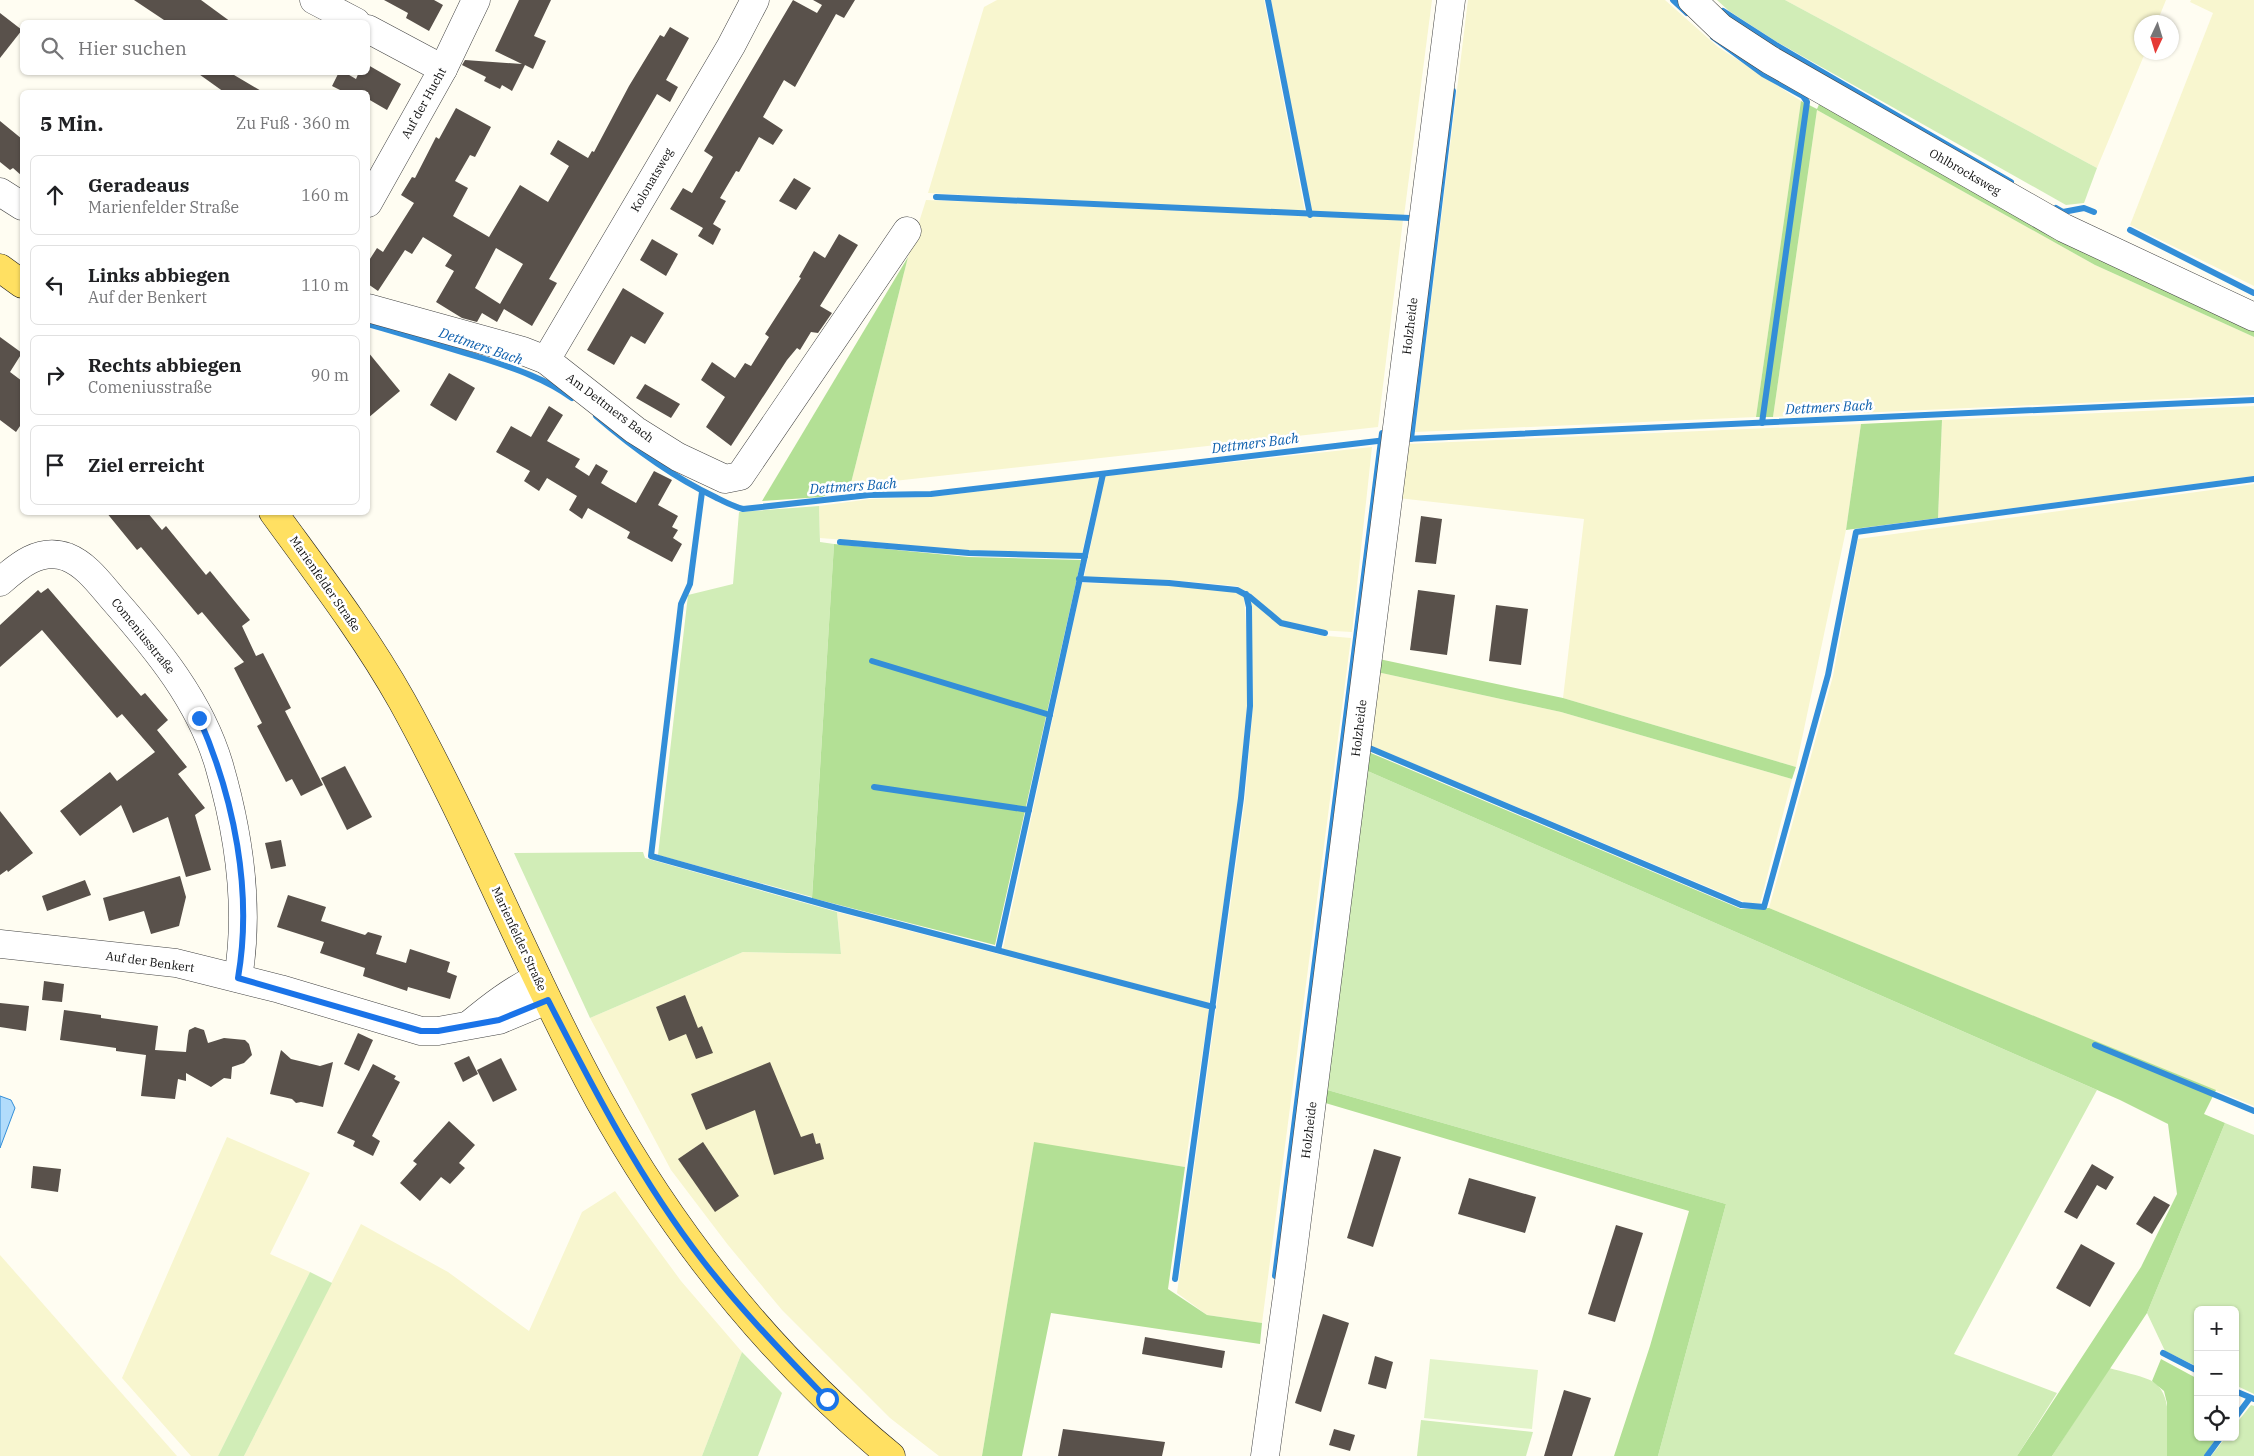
<!DOCTYPE html>
<html lang="de">
<meta charset="utf-8">
<style>
:root{--surface:#fff;--page:#f6f6f6;--text:#202124;--muted:#757577;--line:#e0e0e0}
body{margin:0;font-family:"IBM Plex Serif",serif;background:var(--page);color:var(--text)}
.controls{position:absolute;right:15px;bottom:15px;display:grid;overflow:hidden;border-radius:8px;box-shadow:0 1px 4px #0004}
.controls button{width:45px;height:45px;display:grid;place-items:center;padding:0;border:0;border-bottom:1px solid var(--line);background:var(--surface);color:var(--text);font:25px sans-serif}
.compass{position:absolute;left:2134px;top:15px;width:45px;height:45px;border-radius:50%;background:var(--surface);box-shadow:0 1px 4px #0004;rotate:184deg}
.stop{position:absolute;width:15px;height:15px;margin:-11px;border:4px solid #1a73e8;border-radius:50%;background:#fff}
.stop.end{background:#1a73e8;border-color:#fff;box-shadow:0 1px 5px #0008}
.list{margin:0;padding:0;list-style:none}
h2{display:flex;justify-content:space-between;align-items:center;height:65px;margin:0;padding:0 20px;font-size:21px}
h2 small{font-size:16px;font-weight:400;color:var(--muted)}
.list li{display:grid;grid-template-columns:32px 1fr auto;gap:15px;align-items:center;box-sizing:border-box;height:80px;margin:0 10px 10px;padding:0 10px;border:1px solid var(--line);border-radius:8px}
.list b{display:block;font-size:19px;white-space:nowrap}
.list p{margin:0;font-size:16px;white-space:nowrap;color:var(--muted)}
.list em{font-size:16px;font-style:normal;color:var(--muted)}
.icon{flex:none;width:28px;height:28px;fill:none;stroke:currentColor;stroke-width:2;stroke-linecap:round;stroke-linejoin:round}
.map{position:relative;flex:none;width:2254px;height:1456px;overflow:hidden}
.search{position:absolute;background:var(--surface);box-shadow:0 1px 4px #0004;left:20px;top:20px;width:350px;height:55px;display:flex;align-items:center;gap:12px;box-sizing:border-box;padding:0 18px;border-radius:8px;color:var(--muted);font-size:19px}
.panel{position:absolute;background:var(--surface);box-shadow:0 1px 4px #0004;left:20px;top:90px;width:350px;height:425px;border-radius:8px}
.map>svg:first-child{display:block}
</style>
<div class="map">
<svg width="2254" height="1456" viewBox="0 0 2254 1456">
<rect width="100%" height="100%" fill="#fffdf2"/>
<g fill="#f8f6cf">
<polygon points="997,0 1264,0 1305,212 928,193 984,7"/>
<polygon points="1271,0 1432,0 1404,216 1311,212"/>
<polygon points="1468,0 1665,0 1718,47 1801,101 1756,417 1415,432"/>
<polygon points="1785,0 2166,0 2157,22 2142,22 2142,52 2145,53 2097,168"/>
<polygon points="2191,0 2254,0 2254,286 2130,225 2213,13 2190,2"/>
<polygon points="1817,110 2095,265 2254,337 2254,395 1773,417"/>
<polygon points="926,200 1403,220 1378,427 894,481 851,483 908,257"/>
<polygon points="2254,406 2254,476 1938,518 1942,420"/>
<polygon points="1861,424 1846,530 1796,767 1563,698 1584,519 1398,498 1405,444"/>
<polygon points="1372,447 1352,632 1317,630 1282,621 1251,594 1237,586 1170,580 1084,578 1105,476"/>
<polygon points="1099,477 1082,553 968,550 820,538 819,506 870,499 931,497"/>
<polygon points="2254,484 2254,1106 1769,908 1833,676 1858,539"/>
<polygon points="1082,583 1170,585 1236,592 1244,597 1248,657 1247,705 1239,797 1209,1003 1003,949"/>
<polygon points="1251,601 1280,625 1316,635 1351,638 1262,1323 1207,1315 1177,1293 1245,799 1253,706"/>
<polygon points="1377,672 1561,712 1792,779 1760,904 1744,902 1367,744"/>
<polygon points="837,912 1209,1009 1185,1167 1034,1143 982,1456 939,1456 890,1418 782,1310 728,1245 671,1170 590,1018 743,952 841,954"/>
<polygon points="227,1137 310,1173 270,1254 310,1272 218,1456 191,1456 122,1378"/>
<polygon points="615,1191 681,1281 742,1352 702,1456 244,1456 361,1224 448,1272 529,1331 582,1212"/>
<polygon points="0,1255 117,1388 177,1456 0,1456"/>
</g>
<g fill="#d1edb7">
<polygon points="1717,0 1785,0 2097,168 2084,203 2066,205 1777,42 1729,11"/>
<polygon points="819,506 820,542 834,544 812,897 658,855 688,595 733,584 739,512"/>
<polygon points="1363,769 2097,1090 1954,1354 2057,1393 2017,1456 1658,1456 1726,1204 1324,1089"/>
<polygon points="643,852 645,858 837,912 841,954 743,952 590,1018 514,853"/>
<polygon points="2225,1123 2254,1135 2254,1394 2235,1385 2235,1310 2198,1310 2198,1367 2165,1351 2147,1313"/>
<polygon points="310,1272 332,1283 244,1456 218,1456"/>
<polygon points="742,1352 782,1393 758,1456 702,1456"/>
<path d="M2109 1368C2123 1372 2138 1375 2150 1380 2175 1391 2167 1434 2167 1456H2052Z"/>
<polygon points="2251,1405 2254,1406 2254,1456 2211,1456 2226,1437 2235,1437 2235,1425"/>
<polygon points="1421,1420 1533,1432 1526,1456 1417,1456"/>
</g>
<g fill="#b3e095">
<polygon points="1822,98 2254,325 2254,337 2095,265 1817,110 1773,417 1756,417 1801,101 1817,109"/>
<polygon points="908,257 851,483 822,497 762,501"/>
<polygon points="1942,420 1938,518 1846,530 1861,424"/>
<polygon points="834,544 969,557 1081,560 995,945 812,898"/>
<polygon points="1379,659 1563,698 1796,767 1792,779 1561,712 1377,672"/>
<polygon points="1366,751 1741,909 1769,908 2216,1090 2204,1114 2225,1123 2147,1313 2052,1456 2017,1456 2141,1267 2177,1194 2168,1124 2120,1100 1363,769"/>
<polygon points="1324,1089 1726,1204 1658,1456 1614,1456 1650,1346 1689,1211 1322,1102"/>
<polygon points="1034,1142 1185,1167 1168,1289 1207,1315 1262,1323 1260,1344 1051,1313 1022,1456 982,1456"/>
<polygon points="2161,1359 2198,1379 2198,1437 2217,1437 2204,1456 2167,1456 2167,1403 2164,1391 2152,1381"/>
</g>
<polygon fill="#e3f4ca" points="1430,1359 1538,1370 1532,1429 1424,1418"/>
<polygon fill="#b2dcfb" stroke="#338ed8" points="0,1096 11,1100 15,1108 0,1148"/>
<g fill="none" stroke-linecap="round" stroke-linejoin="round">
<g stroke="#338ed8" stroke-width="6">
<polyline points="1268,0 1310,215"/>
<polyline points="1673,0 1687,13"/>
<polyline points="1723,11 1776,45 2011,182"/>
<polyline points="1713,37 1763,74 1803,96 1807,102 1762,423"/>
<polyline points="936,197 1410,218"/>
<polyline points="2056,208 2063,212 2084,208 2094,212"/>
<polyline points="2130,230 2254,293"/>
<path d="M368 324C407 335 446 347 485 359 516 369 546 379 572 398"/>
<path d="M596 416C633 448 671 476 715 497 725 502 732 506 743 509L869 495 931 494 1386 440"/>
<polyline points="1405,439 2254,400"/>
<polyline points="1411,439 1453,91"/>
<polyline points="702,492 690,584 681,604 651,856 837,908 1213,1007"/>
<polyline points="840,542 969,553 1085,556"/>
<polyline points="1079,579 1169,583 1237,590 1250,597 1281,623 1325,633"/>
<polyline points="872,661 1050,715"/>
<polyline points="1367,747 1741,905 1764,907 1828,675 1856,532 2254,479"/>
<polyline points="874,787 1029,810"/>
<polyline points="998,950 1103,474"/>
<polyline points="2095,1045 2254,1111"/>
<polyline points="1275,1276 1382,433"/>
<polyline points="1175,1279 1241,798 1250,706 1249,607 1246,594"/>
<polyline points="2163,1353 2198,1371"/>
<polyline points="2235,1391 2254,1399"/>
<polyline points="2235,1418 2250,1398"/>
<polyline points="2207,1456 2221,1437"/>
</g>
</g>
<g fill="#59514b" fill-rule="evenodd">
<polygon points="134,0 201,0 231,22 167,22"/>
<polygon points="384,0 434,0 443,5 429,31 406,18 408,13"/>
<polygon points="519,0 551,0 534,36 546,41 533,69 525,65 512,91 502,85 500,89 484,81 486,77 462,65 465,60 522,64 495,51"/>
<polygon points="793,0 817,13 822,5 813,0 855,0 844,18 836,14 795,87 784,80 763,117 783,130 773,145 759,137 739,172 736,171 720,198 726,201 713,224 721,229 713,245 698,236 703,228 670,209 683,188 692,193 713,157 704,151"/>
<polygon points="0,13 22,30 0,58"/>
<path d="M670 27 689 38 666 80 678 87 670 102 657 94 549 279 557 283 532 326 504 309 497 322 482 313 477 322 462 318 436 302 454 271 445 266 452 255 423 237 412 254 405 250 378 291 368 284V262L377 248 383 252 414 203 401 195 412 177 415 178 436 137 439 139 456 108 491 127 475 157 470 155 455 181 468 188 453 216 489 237 520 185 548 202 569 166 550 154 558 140 588 158 592 151 594 152 629 86 660 35 664 37ZM496 248 523 264 500 304 475 288Z"/>
<polygon points="368,65 401,84 387,110 368,99 368,92 344,92 332,86 339,72 344,72 356,79 359,72 368,72"/>
<polygon points="196,72 229,72 263,92 224,92"/>
<polygon points="0,121 22,139 22,176 13,168 10,170 0,162"/>
<polygon points="794,178 811,188 796,210 779,201"/>
<polygon points="839,234 858,245 820,306 832,313 818,333 811,332 800,350 797,348 787,360 731,446 706,427 725,397 701,380 712,362 735,378 745,363 751,366 769,337 765,334 801,278 799,277 814,251 825,258"/>
<polygon points="652,239 678,254 666,276 640,260"/>
<polygon points="623,288 664,313 645,344 631,336 614,365 587,350"/>
<polygon points="0,337 22,353 10,372 22,381 22,423 16,432 0,420"/>
<polygon points="368,352 400,391 368,418"/>
<polygon points="449,373 475,388 456,421 430,405"/>
<polygon points="645,384 680,404 671,418 636,398"/>
<polygon points="549,406 563,415 547,441 580,459 575,467 589,476 596,464 608,471 601,483 611,489 636,503 654,471 672,480 658,505 678,516 672,527 678,530 673,538 682,544 672,562 627,538 630,532 588,508 582,519 569,510 577,496 547,478 539,491 524,481 530,471 496,452 511,426 531,437"/>
<polygon points="106,512 147,512 162,530 166,526 206,575 210,571 250,620 242,626 256,656 263,653 291,708 285,711 323,785 301,796 292,779 286,782 257,726 262,723 234,668 244,662 202,612 198,615 141,547 137,550"/>
<polygon points="1421,516 1442,519 1436,564 1415,562"/>
<polygon points="48,588 141,696 145,693 168,720 157,730 187,767 178,774 205,808 195,815 211,870 186,877 168,817 133,833 121,805 80,836 60,811 110,772 117,781 155,752 122,714 117,718 42,630 0,667 0,625 38,590 41,593"/>
<polygon points="1418,590 1455,595 1447,655 1410,650"/>
<polygon points="1496,605 1528,609 1521,665 1489,661"/>
<polygon points="345,766 372,817 347,830 321,778"/>
<polygon points="0,811 33,853 8,872 7,870 0,875"/>
<polygon points="281,840 286,866 271,869 265,843"/>
<polygon points="180,876 186,897 179,926 151,934 144,911 109,921 103,898"/>
<polygon points="85,880 91,895 47,911 42,896"/>
<polygon points="288,895 326,907 321,921 365,935 368,932 382,936 376,954 406,963 410,949 450,962 447,972 457,976 450,999 408,987 407,991 363,976 365,968 320,953 324,942 277,927"/>
<polygon points="44,981 64,984 62,1002 42,1000"/>
<polygon points="685,995 698,1028 702,1026 713,1053 696,1059 686,1034 669,1041 656,1007"/>
<polygon points="0,1003 29,1006 26,1031 0,1027"/>
<polygon points="64,1010 101,1015 101,1018 158,1026 155,1050 186,1052 188,1035 189,1030 195,1027 204,1030 208,1043 224,1038 245,1040 249,1044 252,1055 244,1063 232,1067 231,1079 224,1078 211,1087 186,1073 186,1081 178,1079 175,1099 141,1096 146,1055 116,1051 116,1048 60,1040"/>
<polygon points="358,1033 373,1040 359,1071 344,1064"/>
<polygon points="281,1050 291,1059 320,1066 333,1062 323,1107 301,1102 296,1103 292,1099 270,1094"/>
<polygon points="469,1056 478,1074 463,1082 454,1063"/>
<polygon points="501,1058 517,1090 493,1102 477,1070"/>
<polygon points="770,1062 801,1137 813,1133 816,1144 820,1143 824,1159 774,1175 755,1110 706,1130 691,1094"/>
<polygon points="373,1064 396,1076 394,1079 400,1082 372,1136 380,1141 373,1156 353,1146 355,1141 337,1133"/>
<polygon points="449,1121 475,1145 459,1163 465,1168 450,1184 441,1177 420,1201 400,1183 417,1164 413,1161"/>
<polygon points="703,1142 739,1196 715,1212 678,1159"/>
<polygon points="1374,1149 1401,1157 1373,1247 1347,1238"/>
<polygon points="2092,1164 2114,1177 2106,1190 2097,1185 2077,1219 2064,1212"/>
<polygon points="33,1166 61,1169 58,1192 31,1188"/>
<polygon points="1469,1178 1536,1197 1525,1233 1458,1214"/>
<polygon points="2154,1196 2170,1205 2152,1234 2136,1224"/>
<polygon points="1616,1225 1643,1233 1615,1322 1588,1314"/>
<polygon points="2081,1244 2115,1263 2090,1307 2056,1288"/>
<polygon points="1323,1314 1349,1323 1321,1412 1295,1403"/>
<polygon points="1145,1337 1225,1351 1222,1368 1142,1354"/>
<polygon points="1375,1356 1393,1362 1386,1389 1368,1384"/>
<polygon points="1564,1390 1591,1398 1572,1456 1544,1456"/>
<polygon points="1063,1429 1165,1442 1162,1456 1058,1456"/>
<polygon points="1334,1429 1355,1435 1350,1451 1329,1445"/>
</g>
<g fill="none" stroke-linecap="round" stroke-linejoin="round">
<g stroke="#424242" stroke-width="29">
<g id="minor">
<polyline points="314,0 356,22"/>
<polyline points="1692,0 1721,28 1770,60 2064,228 2254,317"/>
<polyline points="368,29 443,69"/>
<polyline points="0,192 22,206"/>
<polyline points="368,203 443,69 476,0"/>
<polyline points="368,308 523,351 546,360 635,430 678,457 725,479 740,476 907,231"/>
<polyline points="546,360 731,46 755,0"/>
<path d="M0 582C18 566 40 547 67 557 87 565 100 584 114 600 157 649 200 701 219 765 239 834 250 907 238 978"/>
<polyline points="0,944 176,963 280,989 421,1031 438,1031 499,1020 547,1000"/>
<path d="M470 1024C493 1005 510 992 537 978"/>
<polyline points="1265,1456 1291,1267 1451,0"/>
</g>
</g>
<g stroke="#202020" stroke-width="29">
<g id="major">
<polyline points="0,268 22,284"/>
<path d="M273 512C318 574 365 635 402 701 474 831 528 970 599 1100 674 1235 772 1358 891 1456"/>
</g>
</g>
<use href="#minor" stroke="#fff" stroke-width="28"/>
<use href="#major" stroke="#ffe062" stroke-width="28"/>
</g>
<g fill="none" stroke-linecap="round" stroke-linejoin="round">
<path stroke="#1a73e8" stroke-width="6" d="M199 718C234 798 253 891 238 978L421 1031H438L499 1020 548 1000C594 1090 641 1181 703 1261 741 1310 784 1354 827 1399"/>
</g>
<g text-anchor="middle" stroke-width="5" stroke-linejoin="round" paint-order="stroke">
<g font-size="12" fill="#0f0f0f" stroke="#fff">
<text transform="translate(424 103) rotate(-61)" y="4">Auf der Hucht</text>
<text transform="translate(1965 172) rotate(30)" y="4">Ohlbrocksweg</text>
<text transform="translate(652 180) rotate(-60)" y="4">Kolonatsweg</text>
<text transform="translate(1410 326) rotate(-83)" y="4">Holzheide</text>
<text transform="translate(610 408) rotate(37)" y="4">Am Dettmers Bach</text>
<text transform="translate(325 584) rotate(55)" y="4">Marienfelder Straße</text>
<text transform="translate(143 636) rotate(51)" y="4">Comeniusstraße</text>
<text transform="translate(1359 728) rotate(-83)" y="4">Holzheide</text>
<text transform="translate(519 939) rotate(65)" y="4">Marienfelder Straße</text>
<text transform="translate(150 962) rotate(8)" y="4">Auf der Benkert</text>
<text transform="translate(1309 1130) rotate(-83)" y="4">Holzheide</text>
</g>
<g font-size="14" font-style="italic" fill="#0d5fad" stroke="#fff">
<text transform="translate(481 346) rotate(19)" y="5">Dettmers Bach</text>
<text transform="translate(1829 407) rotate(-3)" y="5">Dettmers Bach</text>
<text transform="translate(1255 443) rotate(-7)" y="5">Dettmers Bach</text>
<text transform="translate(853 486) rotate(-4)" y="5">Dettmers Bach</text>
</g>
</g>
</svg>
<div class="controls">
<button>+</button>
<button>−</button>
<button><svg class="icon" aria-label="locate" viewBox="0 0 24 24"><circle cx="12" cy="12" r="6"/><path d="M12 2v4M12 18v4M2 12h4M18 12h4"/></svg></button>
</div>
<svg class="compass" viewBox="-18 -18 36 36"><path d="M0-13l5 13h-10z" fill="#e53935"/><path d="M0 13l5-13h-10z" fill="#757577"/></svg>
<div class="stop" style="left:827px;top:1399px"></div>
<div class="stop end" style="left:199px;top:718px"></div>
<div class="search"><svg class="icon" aria-label="search" viewBox="0 0 24 24"><circle cx="10" cy="10" r="6"/><path d="M15 15l6 6"/></svg>Hier suchen</div>
<section class="panel">
<h2>5 Min.<small>Zu Fuß · 360 m</small></h2>
<ul class="list">
<li><svg class="icon" aria-label="ahead" viewBox="0 0 24 24"><path d="M12 20V5M6 11l6-6 6 6"/></svg><div><b>Geradeaus</b><p>Marienfelder Straße</p></div><em>160 m</em></li>
<li><svg class="icon" aria-label="left" viewBox="0 0 24 24"><path d="M17 20v-9H6M10 6l-5 5 5 5"/></svg><div><b>Links abbiegen</b><p>Auf der Benkert</p></div><em>110 m</em></li>
<li><svg class="icon" aria-label="right" viewBox="0 0 24 24"><path d="M7 20v-9h11M14 6l5 5-5 5"/></svg><div><b>Rechts abbiegen</b><p>Comeniusstraße</p></div><em>90 m</em></li>
<li><svg class="icon" aria-label="arrive" viewBox="0 0 24 24"><path d="M6 21V4h12l-3 4 3 4H6"/></svg><div><b>Ziel erreicht</b></div></li>
</ul>
</section>
</div>
